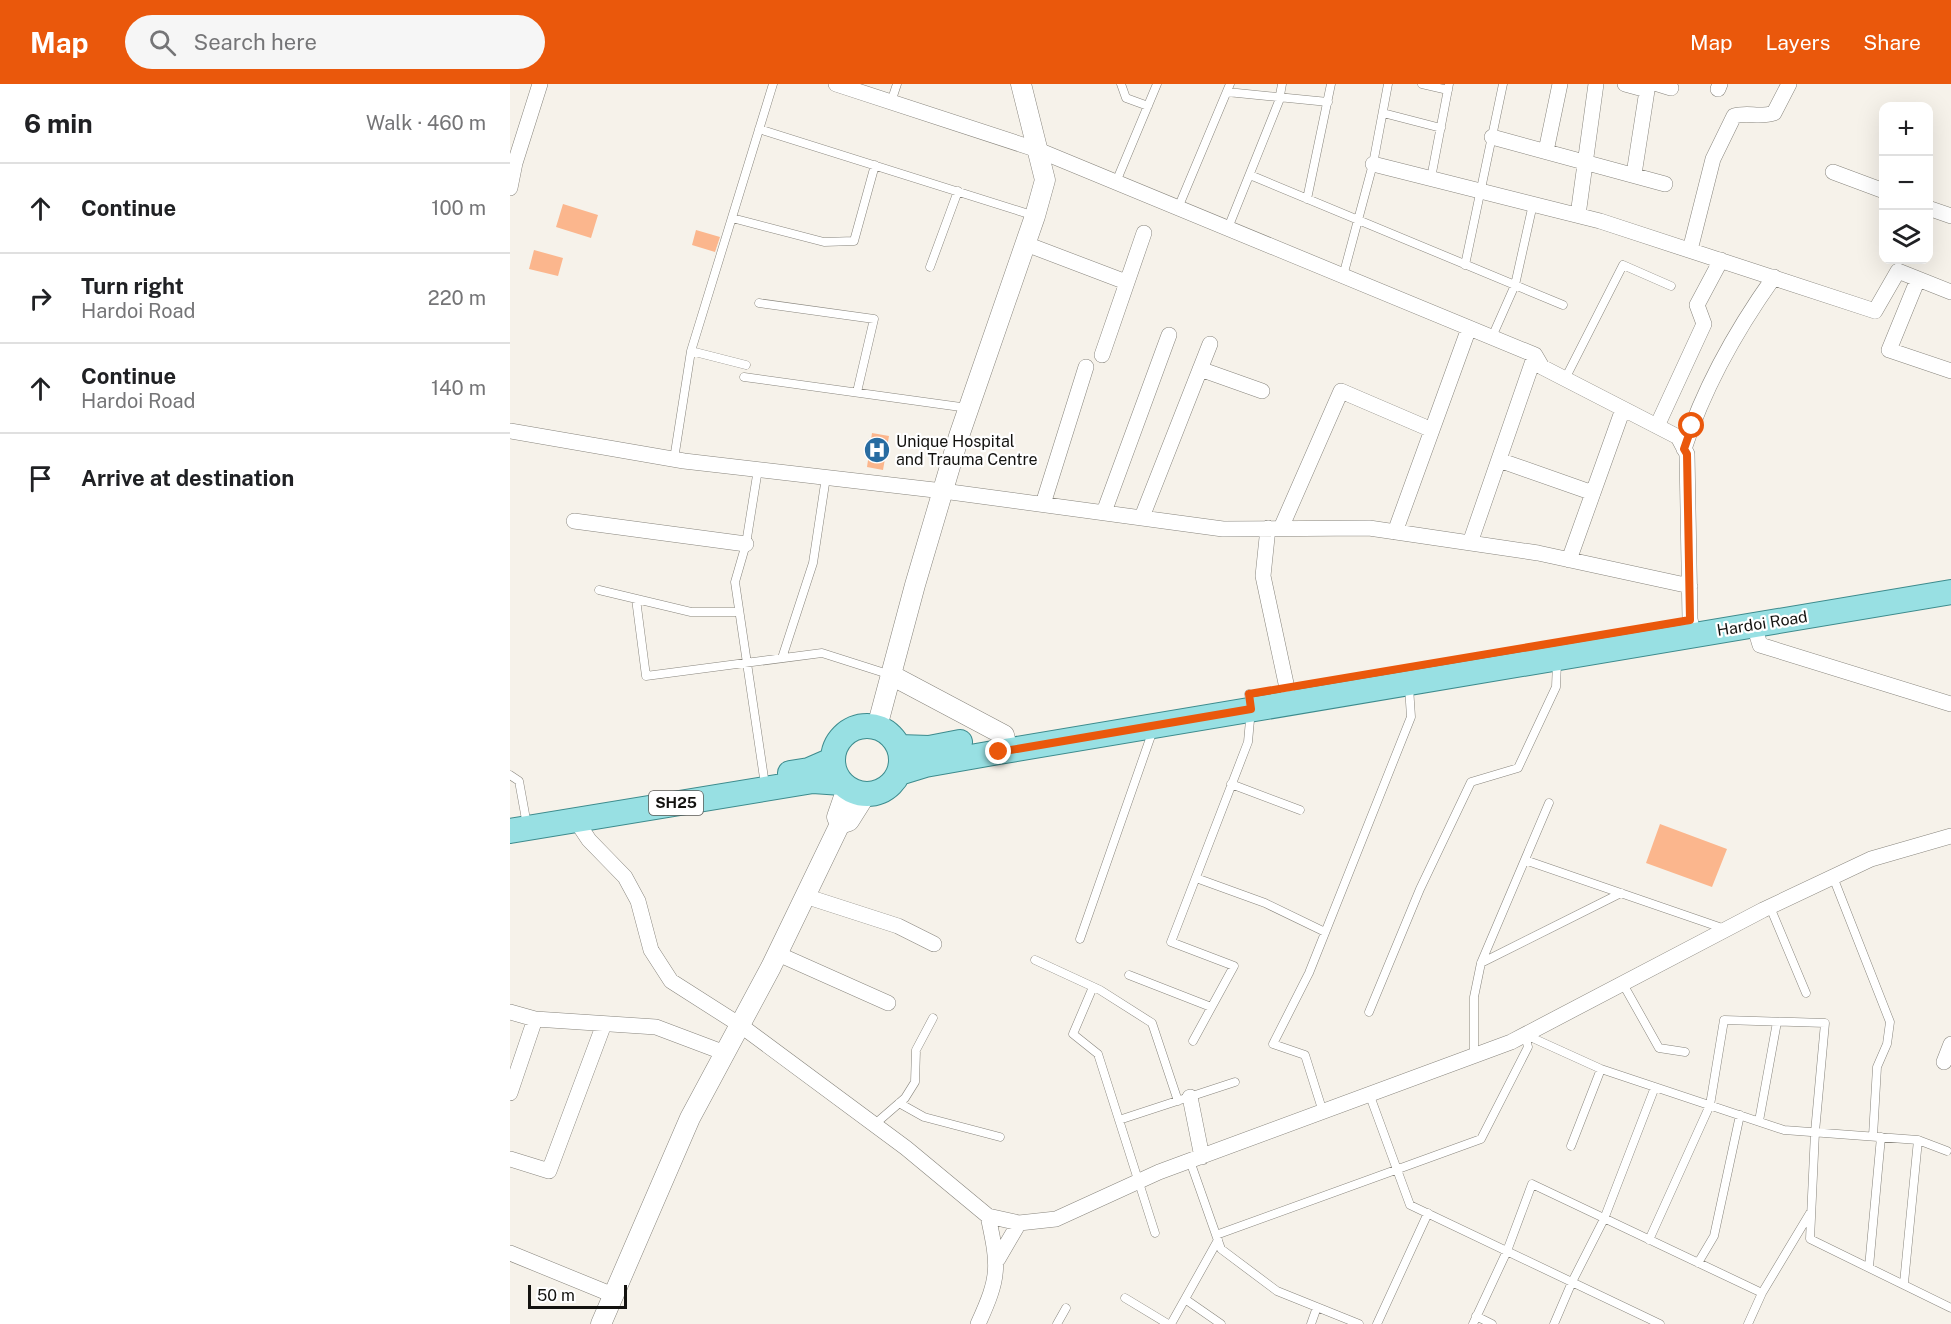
<!DOCTYPE html>
<html lang="en">
<head>
<meta charset="utf-8">
<style>
	:root { --surface:#fff; --page:#f6f6f6; --text:#202124; --muted:#757577; --line:#e0e0e0; --accent:#ea580c }
	body { margin:0; font-family:"Public Sans",sans-serif; background:var(--page); color:var(--text) }
	.controls { position:absolute; right:18px; top:18px; display:grid; overflow:hidden; border-radius:12px; box-shadow:0 6px 24px #0002 }
	.controls button { width:54px; height:54px; display:grid; place-items:center; padding:0; border:0; border-bottom:2px solid var(--line); background:var(--surface); color:var(--text); font:30px sans-serif }
	.scale { position:absolute; left:18px; bottom:15px; width:99px; box-sizing:border-box; padding-left:6px; border:3px solid #13120f; border-top:0; font-size:16px; line-height:21px; white-space:nowrap; color:#13120f; -webkit-text-stroke:4px #fff; paint-order:stroke }
	.stop { position:absolute; width:18px; height:18px; margin:-14px; border:4px solid #ea580c; border-radius:50%; background:#fff }
	.stop.end { background:#ea580c; border-color:#fff; box-shadow:0 2px 6px #0008 }
	.list { margin:0; padding:0; list-style:none }
	h2 { display:flex; justify-content:space-between; align-items:center; height:78px; margin:0; padding:0 24px; font-size:26px }
	h2 small { font-size:20px; font-weight:400; color:var(--muted) }
	.list li { display:grid; grid-template-columns:39px 1fr auto; gap:18px; align-items:center; box-sizing:border-box; height:90px; padding:0 24px; border-top:2px solid var(--line) }
	.list b { display:block; font-size:22px; white-space:nowrap }
	.list p { margin:0; font-size:20px; white-space:nowrap; color:var(--muted) }
	.list em { font-size:20px; font-style:normal; color:var(--muted) }
	.icon { flex:none; width:33px; height:33px; fill:none; stroke:currentColor; stroke-width:2; stroke-linecap:round; stroke-linejoin:round }
	.map { position:relative; flex:none; width:1441px; height:1240px; overflow:hidden }
	header { display:flex; align-items:center; gap:36px; box-sizing:border-box; height:84px; padding:0 30px; background:var(--accent); color:#fff }
	header strong { font-size:28px }
	nav { display:flex; gap:33px; margin-inline-start:auto; font-size:21px }
	.search { width:420px; height:54px; background:var(--page); display:flex; align-items:center; gap:15px; box-sizing:border-box; padding:0 21px; border-radius:33px; color:var(--muted); font-size:22px }
	main { display:flex }
	aside { flex:1; background:var(--surface) }
	.map>svg:first-child { display:block }
	.building { fill:#fbb68d }
	.lines { fill:none; stroke-linecap:round; stroke-linejoin:round }
	.service-casing { stroke:#88857d; stroke-width:9 }
	.minor-casing { stroke:#88857d; stroke-width:16 }
	.tertiary-casing { stroke:#88857d; stroke-width:21 }
	.primary-casing { stroke:#3d8b8d; stroke-width:26 }
	.service { stroke:#fff; stroke-width:8 }
	.minor { stroke:#fff; stroke-width:15 }
	.tertiary { stroke:#fff; stroke-width:20 }
	.primary { stroke:#98e0e3; stroke-width:24 }
	.route { stroke:#ea580c; stroke-width:8 }
	.labels { text-anchor:middle; stroke-width:4.5; stroke-linejoin:round; paint-order:stroke }
	.shield { fill:#fff; stroke:#5a5957; stroke-width:1.5 }
	.shield-label { font-size:15px; font-weight:bold; fill:#13120f }
	.poi-label { font-size:16px; fill:#13120f; stroke:#fff; text-anchor:start }
	.street-label { font-size:16px; fill:#13120f; stroke:#fff }
</style>
</head>
<body>
<header>
<strong>Map</strong>
<div class="search"><svg class="icon" aria-label="search" viewBox="0 0 24 24"><circle cx="10" cy="10" r="6"/><path d="M15 15l6 6"/></svg>Search here</div>
<nav><a>Map</a><a>Layers</a><a>Share</a></nav>
</header>
<main>
<aside>
<h2>6 min<small>Walk · 460 m</small></h2>
<ul class="list">
<li><svg class="icon" aria-label="ahead" viewBox="0 0 24 24"><path d="M12 20V5M6 11l6-6 6 6"/></svg><div><b>Continue</b></div><em>100 m</em></li>
<li><svg class="icon" aria-label="right" viewBox="0 0 24 24"><path d="M7 20v-9h11M14 6l5 5-5 5"/></svg><div><b>Turn right</b><p>Hardoi Road</p></div><em>220 m</em></li>
<li><svg class="icon" aria-label="ahead" viewBox="0 0 24 24"><path d="M12 20V5M6 11l6-6 6 6"/></svg><div><b>Continue</b><p>Hardoi Road</p></div><em>140 m</em></li>
<li><svg class="icon" aria-label="arrive" viewBox="0 0 24 24"><path d="M6 21V4h12l-3 4 3 4H6"/></svg><div><b>Arrive at destination</b></div></li>
</ul>
</aside>
<div class="map">
<svg width="1441" height="1240" viewBox="0 0 1441 1240">
	<rect width="100%" height="100%" fill="#f6f2ea"/>
	<!-- building -->
	<path class="building" d="M 53,120 L 88,131 L 81,154 L 46,143 Z
		M 186,146 L 210,153 L 205,168 L 182,161 Z
		M 24,166 L 53,174 L 48,192 L 19,185 Z
		M 362,349 L 379,352 L 373,386 L 357,383 Z
		M 1150,740 L 1217,765 L 1202,803 L 1136,779 Z"/>
	<g class="lines">
		<!-- service casing -->
		<g class="service-casing">
			<path id="service" d="M 611,0 L 616,14 L 638,22
				M 912,0 L 938,6
				M 717,8 L 818,18
				M 381,18 L 387,0
				M 873,29 L 931,44
				M 249,45 L 525,132
				M 740,91 L 1053,221
				M 921,94 L 939,0
				M 606,98 L 647,0
				M 797,115 L 821,0
				M 668,124 L 720,0
				M 222,134 L 314,158 L 344,157 L 365,81
				M 718,144 L 769,17 L 772,0
				M 955,181 L 993,0
				M 420,183 L 448,107
				M 833,192 L 863,80 L 878,0
				M 249,219 L 364,235 L 347,308
				M 982,253 L 1005,201 L 1023,120
				M 181,267 L 236,281
				M 234,293 L 458,324
				M 1055,295 L 1113,181 L 1161,202
				M 164,375 L 181,267 L 263,0
				M 248,385 L 236,460 L 225,498 L 254,694
				M 89,506 L 181,528 L 229,528
				M 126,515 L 136,592 L 312,569 L 381,591
				M 272,574 L 303,479 L 316,393
				M 0,691 L 9,697 L 17,741
				M 721,700 L 790,726
				M 1015,776 L 1215,845
				M 1323,793 L 1380,938 L 1377,960 L 1367,983 L 1363,1052
				M 686,794 L 755,819 L 815,848
				M 1260,823 L 1296,909
				M 570,855 L 643,646
				M 525,876 L 590,906 L 642,939 L 668,1017
				M 971,879 L 1111,809
				M 619,891 L 701,923
				M 1113,900 L 1149,964 L 1175,968
				M 583,903 L 563,950 L 588,970 L 645,1149
				M 859,928 L 910,805 L 961,698 L 1008,684 L 1046,603 L 1047,578
				M 1016,951 L 1091,985 L 1274,1046 L 1408,1056 L 1437,1067
				M 683,957 L 724,882 L 661,858 L 738,658 L 741,625 L 739,610
				M 964,972 L 964,913 L 971,879 L 1039,719
				M 860,1012 L 900,1121 L 1150,1240
				M 389,1019 L 414,1033 L 490,1053
				M 813,1028 L 795,971 L 763,960 L 799,889 L 901,633 L 899,603
				M 609,1036 L 725,998
				M 1249,1037 L 1267,938
				M 365,1040 L 395,1014 L 405,998 L 406,966 L 423,934
				M 1061,1062 L 1091,985
				M 680,1077 L 711,1165 L 767,1207 L 849,1240
				M 706,1151 L 971,1055 L 1018,963 L 1015,951
				M 1139,1156 L 1200,1021 L 1214,936 L 1315,939 L 1305,1048 L 1300,1155 L 1441,1224
				M 1188,1179 L 1204,1152 L 1230,1031
				M 1359,1183 L 1371,1053
				M 1394,1199 L 1408,1056
				M 615,1214 L 658,1240
				M 675,1215 L 711,1240
				M 966,1232 L 982,1240
				M 547,1240 L 556,1224
				M 661,1240 L 708,1156
				M 801,1240 L 807,1223
				M 867,1240 L 918,1129
				M 963,1240 L 997,1167 L 1022,1100 L 1252,1209
				M 1044,1240 L 1062,1198 L 1094,1135 L 1145,1003
				M 1238,1240 L 1252,1209 L 1300,1129"/>
		</g>
		<!-- minor casing -->
		<g class="minor-casing">
			<path id="minor" d="M 326,0 L 528,66 L 1025,271 L 1032,283 L 1168,353 L 1177,370 L 1180,535 L 1183,551
				M 1115,0 L 1137,6
				M 1148,0 L 1161,4
				M 1208,5 L 1210,0
				M 982,53 L 1155,100
				M 1036,67 L 1050,0
				M 863,80 L 1090,137 L 1365,227 L 1388,187 L 1441,208
				M 1323,88 L 1374,107
				M 1124,90 L 1138,0
				M 0,104 L 5,79 L 30,0
				M 1418,124 L 1441,132
				M 1068,131 L 1086,0
				M 516,160 L 616,198
				M 1180,166 L 1203,75 L 1224,32 C 1238,28 1250,34 1264,29 L 1279,0
				M 1408,195 L 1379,266 L 1441,287
				M 592,271 L 634,149
				M 690,285 L 752,307
				M 1147,342 L 1194,240 L 1187,221 L 1211,176
				M 0,347 L 174,377 L 433,407 L 713,445 L 859,444 L 1028,469 L 1180,502
				M 1174,365 C 1194,303 1227,245 1264,193
				M 989,376 L 1083,409
				M 533,420 L 576,283
				M 594,428 L 659,251
				M 632,433 L 700,260
				M 64,437 L 236,460
				M 758,444 L 753,492 L 777,604
				M 771,444 L 831,307 L 922,346
				M 885,448 L 959,244
				M 960,459 L 1025,271
				M 1059,476 L 1113,325
				M 1244,541 L 1250,561 L 1441,620
				M 65,735 L 79,756 L 115,793 L 128,817 L 141,866 L 161,897 L 230,941 L 396,1064 L 478,1132 L 509,1139 L 546,1135 L 649,1088 L 1001,958 L 1253,826 L 1361,775 L 1441,752
				M 295,812 L 388,842 L 424,860
				M 268,870 L 378,919
				M 0,928 L 25,935 L 146,943 L 215,969
				M 1434,978 L 1441,960
				M 0,1009 L 25,935
				M 680,1013 L 692,1073
				M 0,1075 L 39,1087 L 94,940
				M 0,1169 L 103,1211
				M 488,1175 L 509,1139
				M 468,1240 C 490,1192 489,1183 478,1132"/>
		</g>
		<!-- tertiary casing -->
		<g class="tertiary-casing">
			<path id="tertiary" d="M 381,591 L 494,651 L 498,667
				M 367,643 L 405,501 L 449,352 L 525,132 L 535,96 L 511,0
				M 330,740 L 339,737 L 356,710
				M 91,1240 L 180,1034 L 261,883 L 330,740 L 327,733 L 337,704"/>
		</g>
		<!-- primary casing -->
		<g class="primary-casing">
			<path id="primary" d="M323 676a34 34 0 1 1 68 0a34 34 0 1 1-68 0Z
				M 390,663 L 419,664 L 450,658
				M 280,689 L 299,686 L 322,676
				M 389,689 L 415,681 L 489,668 L 1441,508
				M 0,747 L 303,697 L 332,699"/>
		</g>
		<!-- service -->
		<use href="#service" class="service"/>
		<!-- minor -->
		<use href="#minor" class="minor"/>
		<!-- tertiary -->
		<use href="#tertiary" class="tertiary"/>
		<!-- primary -->
		<use href="#primary" class="primary"/>
	</g>
	<g class="lines">
		<!-- route -->
		<path class="route" d="M 489,668 L 741,625 L 739,610 L 1180,536 L 1177,370 L 1174,365 L 1182,342"/>
	</g>
	<!-- icons -->
	<defs>
		<g id="hospital-disc" transform="scale(1.35)"><circle r="9.5" fill="#286ca1" stroke="#fff"/><path d="M-5-5h3v3.5h4V-5h3V5h-3V1.5h-4V5h-3Z" fill="#fff"/></g>
	</defs>
	<g fill-rule="evenodd">
		<use href="#hospital-disc" x="367" y="366"/>
	</g>
	<g class="labels">
		<!-- shield labels -->
		<rect class="shield" x="139" y="707" width="54" height="24" rx="4.5"/>
		<g class="shield-label">
			<text x="166" y="724">SH25</text>
		</g>
		<!-- poi labels -->
		<g class="poi-label">
			<text x="386" y="363">Unique Hospital<tspan x="386" dy="18">and Trauma Centre</tspan></text>
		</g>
		<!-- street labels -->
		<g class="street-label">
			<text transform="translate(1252 539) rotate(-9)" y="6">Hardoi Road</text>
		</g>
	</g>
</svg>
<div class="controls">
<button>+</button>
<button>−</button>
<button><svg class="icon" aria-label="layers" viewBox="0 0 24 24"><path d="M12 4l9 5-9 5-9-5zM3 14l9 5 9-5"/></svg></button>
</div>
<div class="scale">50 m</div>
<div class="stop" style="left:1182px;top:342px"></div>
<div class="stop end" style="left:489px;top:668px"></div>
</div>
</main>
</body>
</html>
